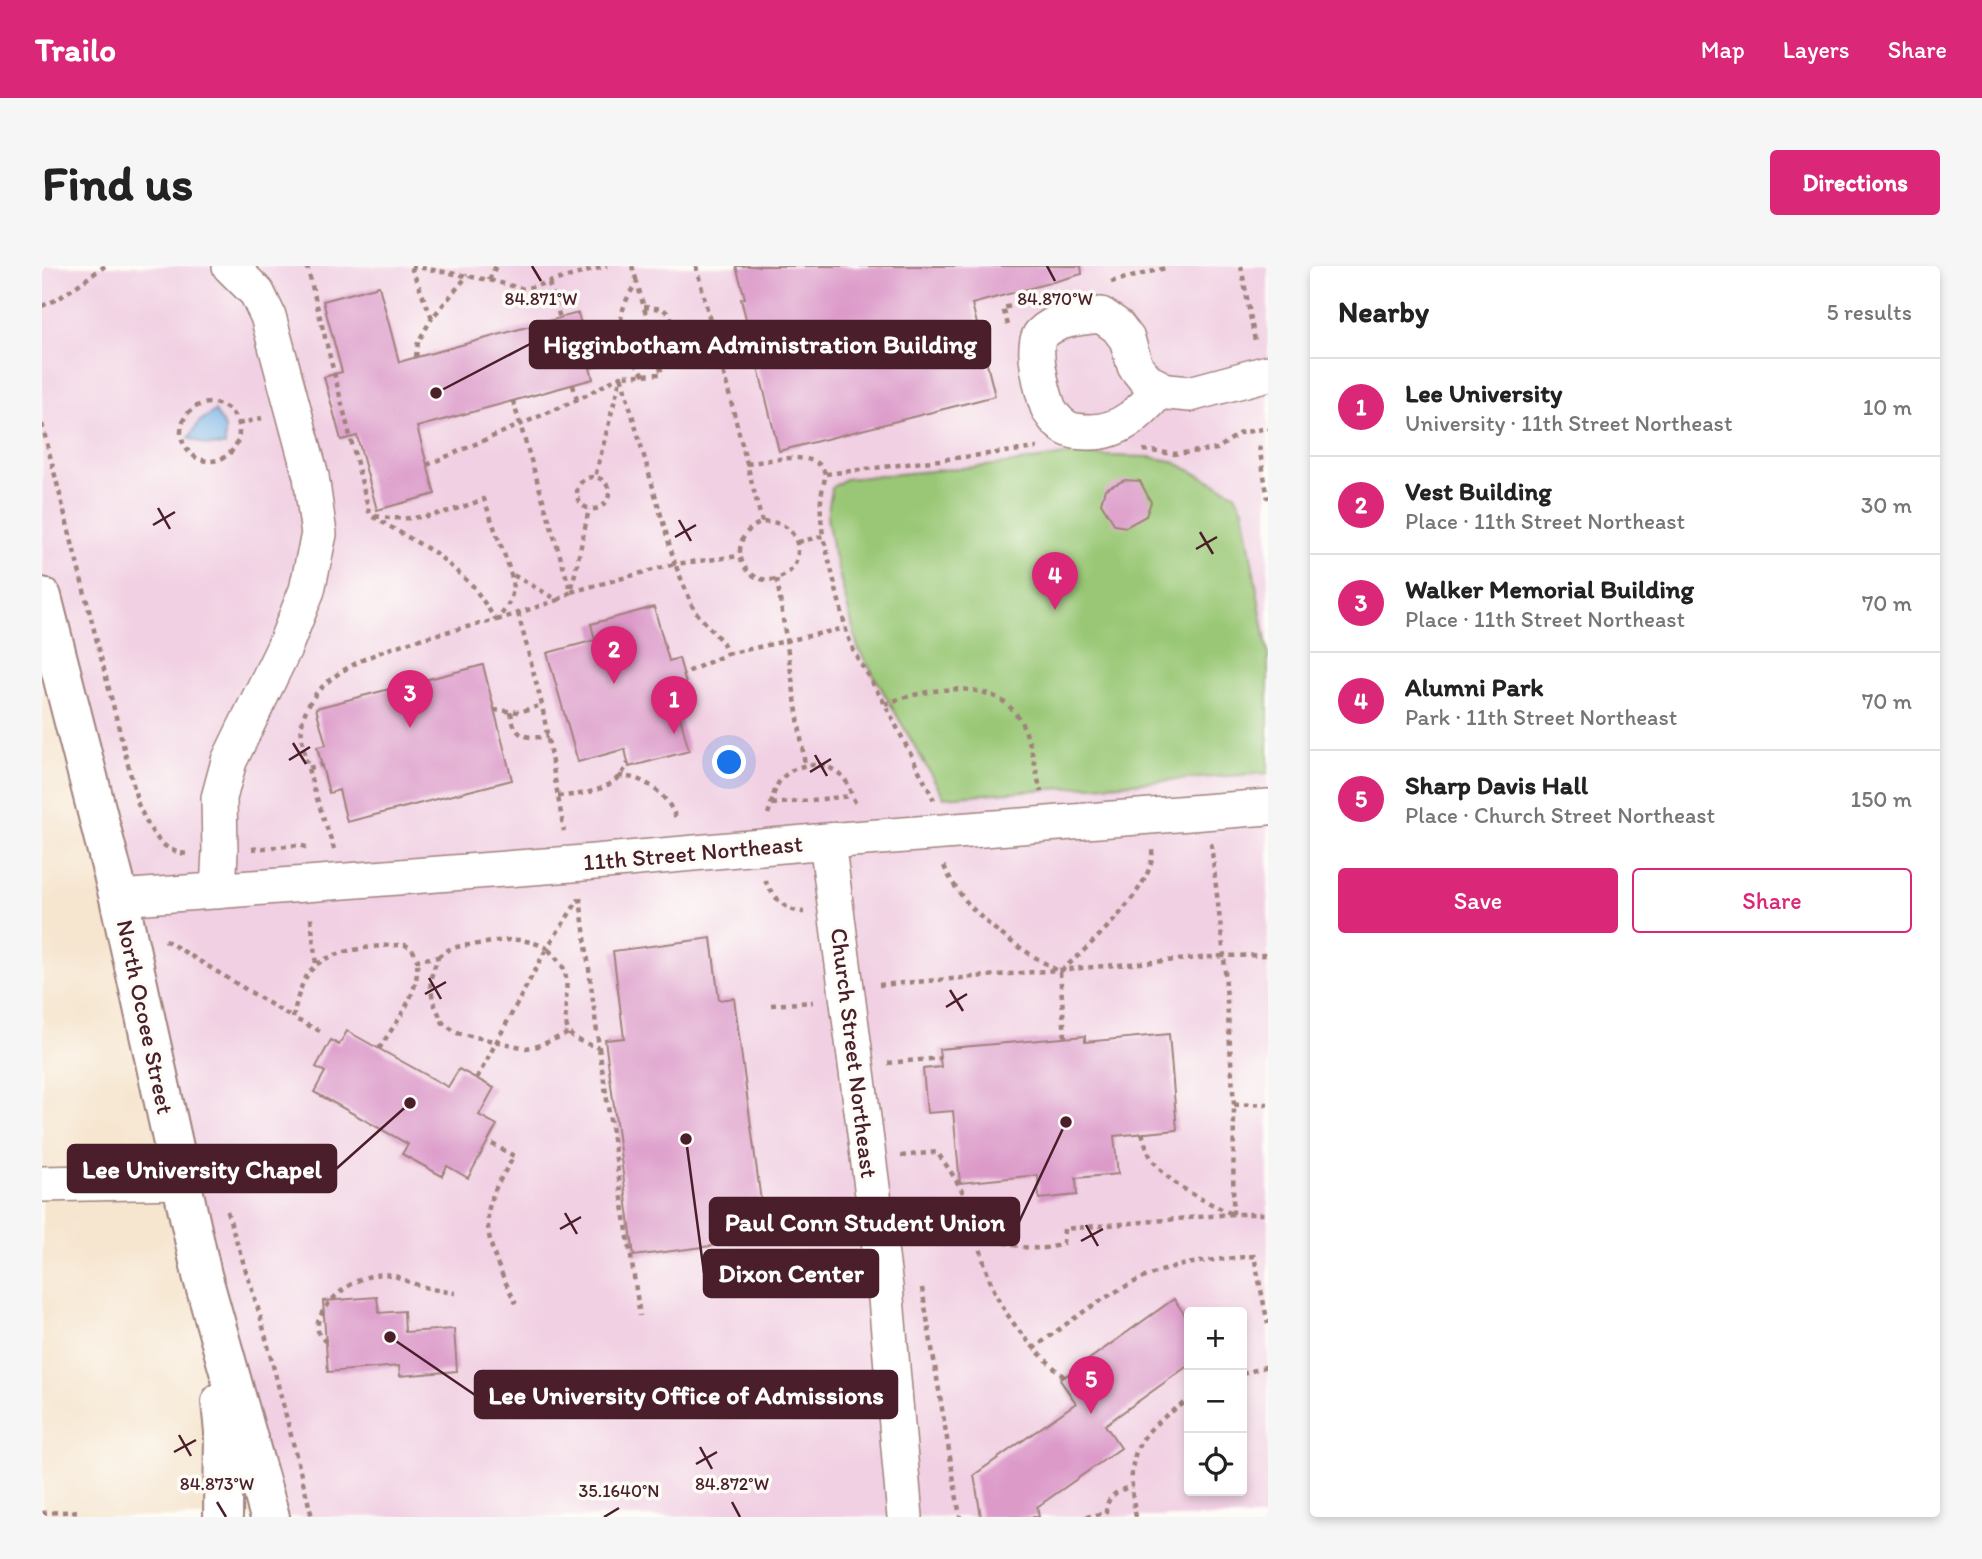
<!DOCTYPE html>
<html lang="en">
<head>
<meta charset="utf-8">
<style>
	:root { --surface:#fff; --page:#f6f6f6; --text:#222; --muted:#767676; --line:#e0e0e0; --accent:#db2777 }
	body { margin:0; font-family:Itim,sans-serif; background:var(--page); color:var(--text) }
	.controls { position:absolute; right:21px; bottom:21px; display:grid; overflow:hidden; border-radius:7px; box-shadow:0 4px 10px #0003 }
	.controls button { width:63px; height:63px; display:grid; place-items:center; padding:0; border:0; border-bottom:2px solid var(--line); background:var(--surface); color:var(--text); font:35px sans-serif }
	.you { position:absolute; left:688px; top:497px; width:24px; height:24px; margin:-18px; border:5px solid #fff; border-radius:50%; background:#1a73e8; box-shadow:0 0 0 10px #1a73e833 }
	.badge { display:grid; place-items:center; width:46px; height:46px; border-radius:50%; background:var(--accent); color:#fff; font-size:23px; font-weight:700 }
	.pin { position:absolute; translate:-50% -58px; filter:drop-shadow(0 2px 4px #0008) }
	.pin::after { content:''; position:absolute; top:37px; width:24px; height:21px; background:inherit; clip-path:polygon(0 0,100% 0,50% 100%) }
	.list { margin:0; padding:0; list-style:none }
	h2 { display:flex; justify-content:space-between; align-items:center; height:91px; margin:0; padding:0 28px; font-size:30px }
	h2 small { font-size:23px; font-weight:400; color:var(--muted) }
	.list li { display:grid; grid-template-columns:46px 1fr auto; gap:21px; align-items:center; box-sizing:border-box; height:98px; padding:0 28px; border-top:2px solid var(--line) }
	.list b { display:block; font-size:26px; white-space:nowrap }
	.list p { margin:0; font-size:23px; white-space:nowrap; color:var(--muted) }
	.list em { font-size:23px; font-style:normal; color:var(--muted) }
	.actions { display:flex; gap:14px; padding:21px 28px }
	.actions a { flex:1; padding:16px 0; border:2px solid var(--accent); border-radius:7px; text-align:center; font-size:24px; color:var(--accent) }
	.actions .main { background:var(--accent); color:#fff }
	.icon { flex:none; width:38px; height:38px; fill:none; stroke:currentColor; stroke-width:2; stroke-linecap:round; stroke-linejoin:round }
	.map { position:relative; flex:none; width:1226px; height:1251px; overflow:hidden; border-radius:7px }
	header { display:flex; align-items:center; gap:42px; box-sizing:border-box; height:98px; padding:0 35px; background:var(--accent); color:#fff }
	header strong { font-size:33px }
	nav { display:flex; gap:38px; margin-inline-start:auto; font-size:24px }
	.intro { display:flex; align-items:center; justify-content:space-between; box-sizing:border-box; height:168px; padding:0 42px }
	h1 { margin:0; font-size:49px }
	.button { padding:18px 32px; border-radius:7px; background:var(--accent); color:#fff; font-size:24px; font-weight:700 }
	main { display:flex; gap:42px; padding:0 42px }
	aside { flex:1; background:var(--surface); border-radius:7px; box-shadow:0 4px 10px #0003 }
	.map>svg:first-child { display:block }
	.built { fill:#f1d0e3; fill-rule:evenodd }
	.green { fill:#99c775; stroke:#727350; stroke-width:2 }
	.water { fill:#73b0e5; stroke:#5e6888; stroke-width:2 }
	.building { fill:#dc9ac9 }
	.lines { fill:none; stroke-linecap:round; stroke-linejoin:round }
	.minor-casing { stroke:#a0827d; stroke-width:38 }
	.major-casing { stroke:#a0827d; stroke-width:42 }
	.path { stroke:#a0827d; stroke-width:4.5; stroke-dasharray:5 5; stroke-linecap:butt }
	.minor { stroke:#fff; stroke-width:35 }
	.major { stroke:#fff; stroke-width:38 }
	.ticks { fill:none; stroke:#4a1f2b; stroke-width:2.5 }
	.labels { text-anchor:middle; stroke-width:7; stroke-linejoin:round; paint-order:stroke }
	.street-label { font-size:24px; fill:#4a1f2b; stroke:#fdfcf7 }
	.ticks-label { font-size:18px; text-anchor:middle; fill:#4a1f2b; stroke:#fdfcf7; stroke-width:7; stroke-linejoin:round; paint-order:stroke }
	.leader { fill:none; stroke:#4a1f2b; stroke-width:2.5 }
	.callout-dot { fill:#4a1f2b; stroke:#fdfcf7; stroke-width:2.5 }
	.callout { fill:#4a1f2b; stroke:#4a1f2b; stroke-width:2.5 }
	.callout-label { font-size:26px; text-anchor:middle; font-weight:bold; fill:#fff }
</style>
</head>
<body>
<header>
<strong>Trailo</strong>
<nav><a>Map</a><a>Layers</a><a>Share</a></nav>
</header>
<div class="intro"><h1>Find us</h1><a class="button">Directions</a></div>
<main>
<div class="map">
<svg width="1226" height="1251" viewBox="0 0 1226 1251">
	<rect width="100%" height="100%" fill="#fdfcf7"/>
	<filter id="ink" filterUnits="userSpaceOnUse"><feTurbulence type="fractalNoise" baseFrequency=".0143" numOctaves="2"/><feDisplacementMap in="SourceGraphic" scale="14" xChannelSelector="R" yChannelSelector="G"/><feConvolveMatrix kernelMatrix="1 2 1 2 8 2 1 2 1" color-interpolation-filters="sRGB"/></filter>
	<filter id="wash" filterUnits="userSpaceOnUse"><feTurbulence type="fractalNoise" baseFrequency=".00686" numOctaves="4" result="noise"/><feDisplacementMap in="SourceGraphic" scale="28" xChannelSelector="R" yChannelSelector="G"/><feGaussianBlur stdDeviation="1.57" result="paint"/><feColorMatrix in="noise" values="0 0 0 0 0 0 0 0 0 0 0 0 0 0 0 0 0 1.4 0 .05"/><feComposite in="paint" operator="in"/></filter>
	<g filter="url(#wash)">
		<rect width="100%" height="100%" fill="#f6e5cf"/>
		<!-- built -->
		<path class="built" d="M 0,0 L 1226,0 L 1226,1251 L 233,1251 L 77,632 L 0,304 ZM 1147,1046 L 1200,1046 L 1200,1225 L 1147,1225 Z"/>
		<!-- green -->
		<path class="green" d="M 1023,189 L 1108,191 L 1130,195 L 1192,227 L 1201,243 L 1226,388 L 1226,507 L 902,531 L 816,382 L 790,280 L 785,251 L 790,222 L 803,213 L 964,198 Z"/>
		<!-- water -->
		<path class="water" d="M 173,145 L 183,162 L 183,180 L 164,179 L 147,172 L 157,156 Z"/>
		<g id="blocks">
			<!-- building -->
			<path class="building" d="M 694,0 L 1039,0 L 1040,8 L 930,38 L 953,130 L 737,185 L 699,33 L 703,32 Z
				M 337,20 L 357,96 L 536,47 L 540,62 L 554,59 L 565,97 L 548,102 L 551,113 L 375,161 L 393,228 L 335,244 L 315,170 L 299,174 L 282,111 L 300,106 L 281,35 Z
				M 1083,214 L 1098,215 L 1109,236 L 1104,250 L 1084,261 L 1073,259 L 1059,237 L 1063,223 Z
				M 612,341 L 627,395 L 637,392 L 650,440 L 636,443 L 647,485 L 587,501 L 583,483 L 536,496 L 505,387 L 553,374 L 549,358 Z
				M 441,399 L 470,514 L 305,556 L 297,524 L 287,527 L 275,481 L 284,479 L 274,442 Z
				M 669,672 L 677,734 L 692,732 L 724,973 L 592,990 L 563,774 L 582,772 L 571,685 Z
				M 305,765 L 406,821 L 417,803 L 452,822 L 437,849 L 455,859 L 426,912 L 405,900 L 400,910 L 360,888 L 366,878 L 272,826 L 283,806 L 274,801 L 289,774 L 297,779 Z
				M 1127,768 L 1135,864 L 1072,870 L 1076,908 L 1034,912 L 1035,929 L 997,933 L 996,909 L 918,917 L 911,845 L 885,847 L 881,803 L 899,801 L 897,783 L 1043,770 L 1043,776 Z
				M 335,1031 L 337,1047 L 362,1045 L 363,1066 L 412,1063 L 415,1105 L 358,1110 L 357,1100 L 286,1106 L 281,1035 Z
				M 1132,1033 L 1147,1055 L 1147,1099 L 1063,1159 L 1079,1182 L 995,1241 L 997,1251 L 939,1251 L 932,1209 L 1034,1137 L 1018,1114 Z"/>
		</g>
	</g>
	<g filter="url(#ink)">
		<use href="#blocks" fill-opacity="0" stroke="#a0827d" stroke-width="2"/>
		<g class="lines">
			<!-- minor casing -->
			<g class="minor-casing">
				<path id="minor" d="M 1119,123 C 1099,145 1080,166 1049,166 C 1040,166 1030,166 1023,161 C 1016,157 1009,148 1006,141 C 1001,127 988,79 999,68 C 1013,53 1040,51 1059,49 L 1075,60 L 1085,73 L 1093,100 L 1106,116 L 1126,126 L 1148,128 L 1226,107
					M 785,575 L 843,1021 L 863,1251
					M 176,625 L 178,585 L 177,532 L 187,495 L 242,382 L 265,324 L 277,268 L 269,210 L 226,50 L 215,27 L 188,0
					M 77,632 L 530,598 L 785,575 L 1226,541
					M 0,918 L 139,915"/>
			</g>
			<!-- major casing -->
			<g class="major-casing">
				<path id="major" d="M 0,331 L 77,632 L 160,1009 L 228,1251
					M 179,1136 L 182,1166 L 181,1251"/>
			</g>
			<!-- path -->
			<path class="path" d="M 265,0 L 328,249 L 395,288 L 431,320 L 454,354 C 399,368 271,389 260,458 C 256,486 283,554 292,583
				M 369,0 L 447,14 L 482,23 L 565,0
				M 590,0 L 595,16
				M 654,0 L 720,256
				M 1199,0 L 1213,75
				M 369,1 L 390,52 L 426,9
				M 447,14 L 454,0
				M 1069,16 L 1124,2 L 1123,0
				M 507,17 L 518,52
				M 0,40 L 16,33 L 63,0
				M 602,41 L 621,43 C 641,59 632,76 615,88
				M 966,59 L 961,42 L 979,38
				M 558,75 L 581,70
				M 374,91 L 376,76 L 390,52
				M 602,109 C 577,74 569,54 595,16 L 620,108 L 579,110 L 633,298 L 698,290
				M 531,119 L 535,134
				M 471,135 L 529,326 L 633,298 L 652,344 L 681,377 L 685,388 L 641,408
				M139 166a29 29 0 1 1 58 0a29 29 0 1 1-58 0Z
				M 0,158 L 96,538 C 107,562 117,586 146,588
				M 196,158 L 220,152
				M 1217,180 L 1226,233
				M 1101,184 L 1132,188 L 1175,183 L 1198,167 L 1226,162
				M 705,198 C 723,195 774,183 782,205 C 784,210 782,216 781,221 C 777,238 779,253 781,270
				M 385,199 L 535,134 L 579,110 L 553,211
				M 784,208 L 995,182
				M535 227a16 16 0 1 1 32 0a16 16 0 1 1-32 0Z
				M 333,250 C 371,257 407,247 442,233 C 448,250 454,267 461,285 C 471,313 479,329 454,354
				M698 285a29 29 0 1 1 58 0a29 29 0 1 1-58 0Z
				M 756,276 L 781,270 L 805,368 L 813,388 L 843,438 L 892,534
				M 735,313 L 763,499
				M 516,334 L 529,326 L 547,243
				M 476,347 L 500,439 L 522,565
				M 455,354 L 516,334 L 471,309
				M 685,388 L 803,362
				M 843,438 C 886,422 956,408 980,458 C 991,480 993,504 999,526
				M 452,444 L 477,446 L 500,439
				M 469,446 C 472,472 483,472 506,471
				M 267,502 L 279,499
				M 576,510 C 604,510 627,530 635,555
				M 516,530 C 541,529 575,524 586,497
				M 730,538 L 809,530
				M 726,548 C 730,538 731,525 737,516 C 751,496 782,493 800,510 C 808,518 808,530 815,539
				M 1169,577 L 1182,690 L 1226,689
				M 210,583 L 257,579 L 267,582
				M 902,600 C 924,650 973,680 1018,706
				M 723,614 C 730,630 744,646 762,646
				M 269,652 L 274,699
				M 123,674 L 251,752
				M 396,691 C 410,678 425,680 444,677 C 468,673 481,671 505,682 L 537,633
				M 1019,705 C 1044,683 1115,620 1110,584
				M 1018,706 L 1023,771
				M 837,719 L 1182,690 L 1192,839 L 1191,948 L 1226,948
				M 729,739 L 771,736
				M 278,765 L 251,752 C 255,734 258,715 272,701 C 290,683 339,679 363,679 L 370,682 L 375,694 L 396,691 L 388,714 L 391,735 L 401,757 L 415,767 L 484,782 L 496,780 L 527,767
				M 557,782 L 598,1050
				M 337,783 C 355,754 378,729 375,694
				M 846,797 L 898,792
				M 435,812 L 505,682 C 511,689 518,695 522,703 C 529,721 518,755 528,768 C 535,776 548,778 557,782 L 538,632
				M 1192,839 L 1226,838
				M 1100,867 C 1103,875 1105,886 1110,893 C 1128,920 1161,934 1190,948
				M 450,878 L 472,890 C 462,908 447,928 446,950 C 444,979 461,1012 474,1037
				M 859,890 L 895,886 C 916,916 926,930 935,966
				M 185,945 L 218,1049 L 270,1251
				M 880,1022 L 918,1251
				M 284,1076 C 274,1067 273,1059 280,1047 C 292,1026 323,1004 349,1009 C 356,1010 363,1015 370,1017 C 384,1022 398,1025 413,1027
				M 991,1083 C 1034,1050 1083,1013 1136,1000 C 1161,994 1187,993 1212,990 L 1226,1058
				M 1200,1108 L 1226,1100
				M 1022,1111 C 972,1065 948,1035 935,967 C 961,976 994,990 1021,977 L 1022,963 L 1191,948
				M 0,1247 L 38,1245
				M 1044,1251 L 1064,1247 C 1064,1230 1075,1225 1090,1220
				M 1094,1251 C 1082,1188 1094,1167 1147,1134"/>
			<!-- minor -->
			<use href="#minor" class="minor"/>
			<!-- major -->
			<use href="#major" class="major"/>
		</g>
	</g>
	<!-- ticks -->
	<path class="ticks" d="M 490,0 L 499,15M 1005,0 L 1013,15M 116,242 L 128,263M 637,254 L 649,275M 111,259 L 133,246M 1158,266 L 1171,288M 633,271 L 654,259M 1154,283 L 1175,271M 251,477 L 264,498M 773,489 L 785,510M 247,494 L 268,481M 768,506 L 789,493M 387,712 L 399,733M 908,724 L 921,745M 383,728 L 404,716M 904,741 L 925,728M 523,947 L 535,968M 1044,959 L 1056,980M 518,963 L 539,951M 1039,975 L 1061,963M 137,1169 L 149,1190M 658,1181 L 670,1203M 132,1186 L 154,1174M 654,1198 L 675,1186M 175,1236 L 184,1251M 690,1236 L 698,1251M 562,1251 L 577,1242"/>
	<g class="labels">
		<!-- street labels -->
		<g class="street-label">
			<text transform="translate(651 587) rotate(-5)" y="8">11th Street Northeast</text>
			<text transform="translate(103 751) rotate(78)" y="8">North Ocoee Street</text>
			<text transform="translate(812 787) rotate(83)" y="8">Church Street Northeast</text>
		</g>
	</g>
	<g class="ticks-label">
		<text x="499" y="39">84.871°W</text>
		<text x="1013" y="39">84.870°W</text>
		<text x="175" y="1224">84.873°W</text>
		<text x="690" y="1224">84.872°W</text>
		<text x="577" y="1231">35.1640°N</text>
	</g>
	<!-- callouts -->
	<path class="leader" d="M394 127L488 78M368 837L294 903M1024 856L977 956M644 873L662 1007M348 1071L433 1129"/>
	<g class="callout-dot">
		<circle cx="394" cy="127" r="7"/>
		<circle cx="368" cy="837" r="7"/>
		<circle cx="1024" cy="856" r="7"/>
		<circle cx="644" cy="873" r="7"/>
		<circle cx="348" cy="1071" r="7"/>
	</g>
	<g class="callout">
		<rect x="488" y="55" width="460" height="47" rx="7"/>
		<rect x="26" y="879" width="268" height="47" rx="7"/>
		<rect x="668" y="932" width="309" height="47" rx="7"/>
		<rect x="662" y="984" width="174" height="47" rx="7"/>
		<rect x="433" y="1105" width="422" height="47" rx="7"/>
	</g>
	<g class="callout-label">
		<text x="718" y="87">Higginbotham Administration Building</text>
		<text x="160" y="912">Lee University Chapel</text>
		<text x="823" y="965">Paul Conn Student Union</text>
		<text x="749" y="1016">Dixon Center</text>
		<text x="644" y="1138">Lee University Office of Admissions</text>
	</g>
</svg>
<div class="controls">
<button>+</button>
<button>−</button>
<button><svg class="icon" aria-label="locate" viewBox="0 0 24 24"><circle cx="12" cy="12" r="6"/><path d="M12 2v4M12 18v4M2 12h4M18 12h4"/></svg></button>
</div>
<div class="you"></div>
<div class="pin badge" style="left:632px;top:468px">1</div>
<div class="pin badge" style="left:572px;top:418px">2</div>
<div class="pin badge" style="left:368px;top:462px">3</div>
<div class="pin badge" style="left:1013px;top:344px">4</div>
<div class="pin badge" style="left:1049px;top:1148px">5</div>
</div>
<aside>
<h2>Nearby<small>5 results</small></h2>
<ul class="list">
<li><span class="badge">1</span><div><b>Lee University</b><p>University · 11th Street Northeast</p></div><em>10 m</em></li>
<li><span class="badge">2</span><div><b>Vest Building</b><p>Place · 11th Street Northeast</p></div><em>30 m</em></li>
<li><span class="badge">3</span><div><b>Walker Memorial Building</b><p>Place · 11th Street Northeast</p></div><em>70 m</em></li>
<li><span class="badge">4</span><div><b>Alumni Park</b><p>Park · 11th Street Northeast</p></div><em>70 m</em></li>
<li><span class="badge">5</span><div><b>Sharp Davis Hall</b><p>Place · Church Street Northeast</p></div><em>150 m</em></li>
</ul>
<div class="actions"><a class="main">Save</a><a>Share</a></div>
</aside>
</main>
</body>
</html>
